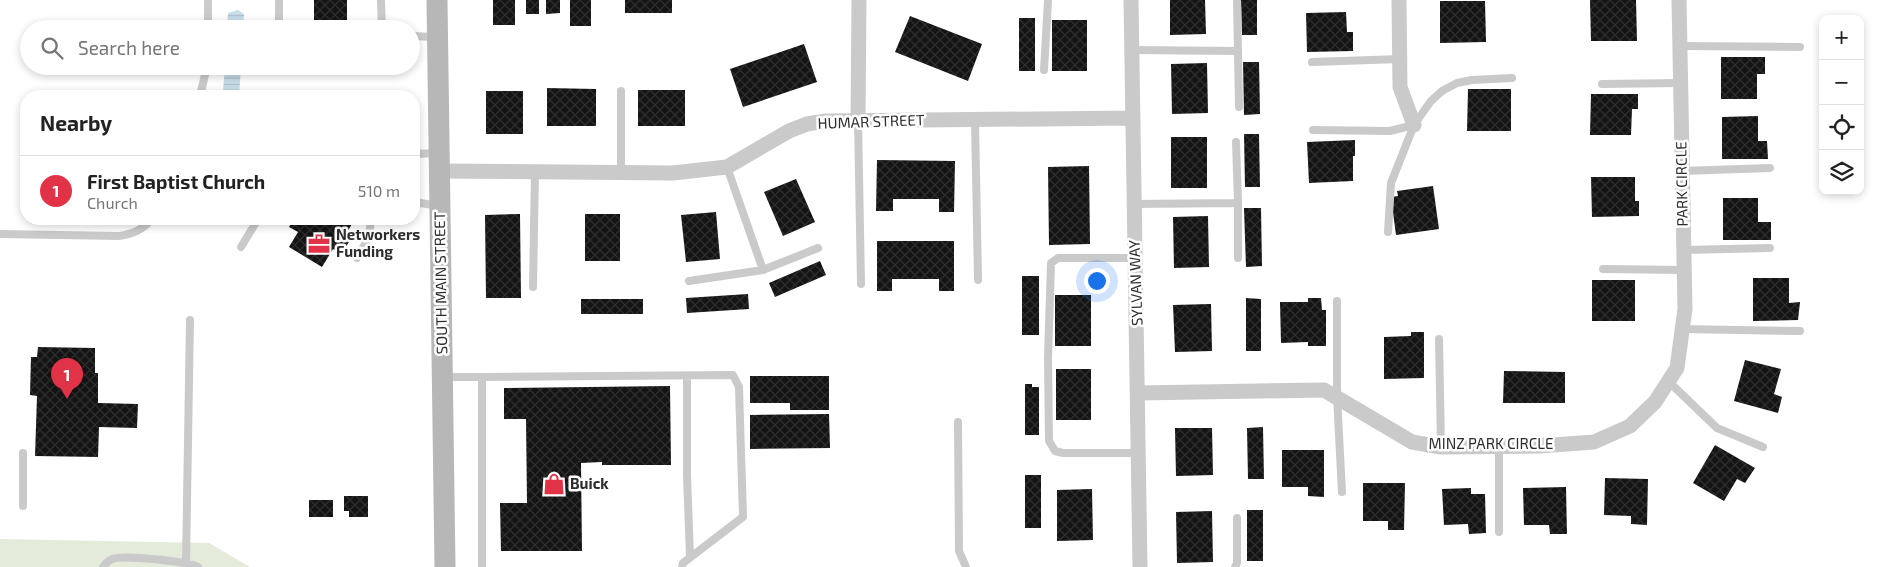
<!DOCTYPE html>
<html lang="en">
<head>
<meta charset="utf-8">
<style>
	:root { --surface:#fff; --page:#f6f6f6; --text:#222; --muted:#767676; --line:#e0e0e0; --accent:#e13348 }
	body { margin:0; font-family:"Exo 2",sans-serif; background:var(--page); color:var(--text) }
	.controls { position:absolute; right:15px; top:15px; display:grid; overflow:hidden; border-radius:10px; box-shadow:0 2px 8px #0003 }
	.controls button { width:45px; height:45px; display:grid; place-items:center; padding:0; border:0; border-bottom:1px solid var(--line); background:var(--surface); color:var(--text); font:25px sans-serif }
	.you { position:absolute; left:1096px; top:280px; width:18px; height:18px; margin:-12px; border:4px solid #fff; border-radius:50%; background:#1a73e8; box-shadow:0 0 0 8px #1a73e833 }
	.badge { display:grid; place-items:center; width:32px; height:32px; border-radius:50%; background:var(--accent); color:#fff; font-size:16px; font-weight:700 }
	.pin { position:absolute; translate:-50% -41px; filter:drop-shadow(0 1px 2px #0008) }
	.pin::after { content:''; position:absolute; top:26px; width:18px; height:15px; background:inherit; clip-path:polygon(0 0,100% 0,50% 100%) }
	.list { margin:0; padding:0; list-style:none }
	h2 { display:flex; justify-content:space-between; align-items:center; height:65px; margin:0; padding:0 20px; font-size:21px }
	h2 small { font-size:16px; font-weight:400; color:var(--muted) }
	.list li { display:grid; grid-template-columns:32px 1fr auto; gap:15px; align-items:center; box-sizing:border-box; height:70px; padding:0 20px; border-top:1px solid var(--line) }
	.list b { display:block; font-size:19px; white-space:nowrap }
	.list p { margin:0; font-size:16px; white-space:nowrap; color:var(--muted) }
	.list em { font-size:16px; font-style:normal; color:var(--muted) }
	.icon { flex:none; width:28px; height:28px; fill:none; stroke:currentColor; stroke-width:2; stroke-linecap:round; stroke-linejoin:round }
	.map { position:relative; flex:none; width:1879px; height:567px; overflow:hidden }
	.search { position:absolute; background:var(--surface); box-shadow:0 2px 8px #0003; left:20px; top:20px; width:400px; height:55px; display:flex; align-items:center; gap:12px; box-sizing:border-box; padding:0 18px; border-radius:28px; color:var(--muted); font-size:19px }
	.panel { position:absolute; background:var(--surface); box-shadow:0 2px 8px #0003; left:20px; top:90px; width:400px; height:135px; border-radius:20px }
	.map>svg:first-child { display:block }
	.park { fill:#e4ebdb }
	.water { fill:url(#water-rules) }
	.building { fill:url(#building-cross-hatch) }
	.lines { fill:none; stroke-linecap:round; stroke-linejoin:round }
	.lane { stroke:#cacaca; stroke-width:8 }
	.street { stroke:#cacaca; stroke-width:15 }
	.secondary { stroke:#b7b7b7; stroke-width:21 }
	.labels { text-anchor:middle; stroke-width:5; stroke-linejoin:round; paint-order:stroke }
	.street-label { font-size:15px; fill:#2d2d2d; stroke:#fff }
	.poi-label { font-size:15px; font-weight:bold; fill:#2d2d2d; stroke:#fff; text-anchor:start }
</style>
</head>
<body>
<div class="map">
<svg width="1879" height="567" viewBox="0 0 1879 567">
	<defs>
		<pattern id="water-rules" width="6" height="5" patternUnits="userSpaceOnUse" patternTransform="scale(1.25)"><rect width="6" height="5" fill="#c8deea"/><path d="M0 2.5h6" fill="none" stroke="#acbfc9"/></pattern>
		<pattern id="building-cross-hatch" width="8" height="8" patternUnits="userSpaceOnUse" patternTransform="scale(1.25)"><rect width="8" height="8" fill="#141414"/><path d="M0 0l8 8M0 8l8-8" fill="none" stroke="#2e2e2e"/></pattern>
	</defs>
	<rect width="100%" height="100%" fill="#fff"/>
	<!-- park -->
	<path class="park" d="M 0,539 L 209,543 L 250,567 L 0,567 Z"/>
	<!-- water -->
	<path class="water" d="M 238,10 L 244,14 L 243,29 L 227,29 L 228,13 Z
		M 225,66 L 241,66 L 239,96 L 228,96 L 223,91 Z"/>
	<!-- building -->
	<path class="building" d="M 314,0 L 347,0 L 347,29 L 314,29 Z
		M 493,0 L 515,0 L 515,25 L 493,25 Z
		M 526,0 L 539,0 L 539,14 L 526,14 Z
		M 546,0 L 560,0 L 560,13 L 546,14 Z
		M 570,0 L 591,0 L 591,26 L 570,26 Z
		M 625,0 L 672,0 L 672,13 L 625,13 Z
		M 1170,0 L 1205,0 L 1206,34 L 1170,35 Z
		M 1241,0 L 1257,0 L 1257,35 L 1242,35 Z
		M 1590,0 L 1636,0 L 1637,41 L 1591,41 Z
		M 1440,1 L 1485,1 L 1486,42 L 1440,43 Z
		M 1346,12 L 1347,32 L 1353,32 L 1353,51 L 1307,52 L 1306,13 Z
		M 910,16 L 982,44 L 968,81 L 895,52 Z
		M 1019,18 L 1035,18 L 1035,71 L 1019,71 Z
		M 1052,20 L 1087,20 L 1087,71 L 1052,71 Z
		M 804,44 L 817,82 L 743,107 L 730,69 Z
		M 1721,57 L 1765,57 L 1765,74 L 1757,74 L 1757,99 L 1721,99 Z
		M 1243,62 L 1259,62 L 1260,114 L 1244,115 Z
		M 1207,63 L 1208,113 L 1172,114 L 1171,64 Z
		M 547,88 L 596,89 L 596,126 L 547,126 Z
		M 1468,89 L 1511,89 L 1511,131 L 1467,131 Z
		M 638,90 L 685,90 L 685,126 L 638,126 Z
		M 486,91 L 523,91 L 523,134 L 486,134 Z
		M 1591,94 L 1638,94 L 1638,109 L 1632,109 L 1631,135 L 1590,135 Z
		M 1758,116 L 1758,141 L 1767,141 L 1768,159 L 1722,159 L 1722,117 Z
		M 1244,134 L 1259,134 L 1260,187 L 1245,187 Z
		M 1171,137 L 1207,137 L 1207,188 L 1171,188 Z
		M 1355,140 L 1355,156 L 1353,156 L 1353,181 L 1309,183 L 1307,142 Z
		M 877,160 L 955,161 L 954,212 L 939,212 L 939,199 L 893,199 L 893,211 L 876,211 Z
		M 1089,166 L 1090,244 L 1049,245 L 1048,167 Z
		M 1591,177 L 1635,177 L 1635,201 L 1639,201 L 1639,216 L 1592,217 Z
		M 796,179 L 815,222 L 783,236 L 764,192 Z
		M 1433,186 L 1439,229 L 1396,235 L 1391,197 L 1398,196 L 1397,191 Z
		M 1723,198 L 1758,198 L 1758,222 L 1771,222 L 1771,240 L 1723,240 Z
		M 1244,208 L 1261,208 L 1262,266 L 1246,267 Z
		M 716,212 L 720,259 L 686,262 L 681,215 Z
		M 520,214 L 521,298 L 486,298 L 485,215 Z
		M 585,214 L 620,214 L 620,261 L 585,261 Z
		M 1208,216 L 1209,267 L 1174,268 L 1173,217 Z
		M 294,219 L 355,219 L 343,239 L 349,242 L 341,254 L 333,249 L 322,267 L 289,247 L 298,232 L 289,227 Z
		M 877,241 L 954,241 L 954,291 L 939,291 L 939,279 L 892,279 L 892,291 L 877,291 Z
		M 820,261 L 826,275 L 775,297 L 769,283 Z
		M 1022,276 L 1039,276 L 1039,335 L 1022,335 Z
		M 1753,278 L 1789,278 L 1789,303 L 1800,302 L 1798,320 L 1753,321 Z
		M 1592,280 L 1635,280 L 1635,321 L 1592,321 Z
		M 748,294 L 749,309 L 687,313 L 686,298 Z
		M 1055,295 L 1091,295 L 1091,346 L 1055,346 Z
		M 1246,298 L 1261,299 L 1261,351 L 1246,351 Z
		M 1308,298 L 1321,298 L 1322,310 L 1326,310 L 1326,346 L 1308,346 L 1308,342 L 1281,343 L 1280,302 L 1308,302 Z
		M 581,299 L 643,299 L 643,314 L 581,314 Z
		M 1211,304 L 1212,351 L 1175,352 L 1173,305 Z
		M 1411,332 L 1424,332 L 1424,378 L 1384,379 L 1384,337 L 1411,336 Z
		M 38,347 L 95,348 L 95,373 L 98,373 L 98,403 L 138,404 L 137,428 L 99,427 L 98,457 L 35,456 L 37,396 L 30,395 L 31,357 L 37,357 Z
		M 1745,360 L 1781,369 L 1774,394 L 1782,397 L 1778,413 L 1734,401 Z
		M 1056,369 L 1091,369 L 1091,420 L 1056,420 Z
		M 1504,371 L 1565,372 L 1565,403 L 1503,403 Z
		M 750,376 L 829,376 L 829,410 L 790,410 L 790,403 L 750,403 Z
		M 1025,384 L 1032,384 L 1032,387 L 1039,387 L 1039,435 L 1025,435 Z
		M 670,386 L 671,465 L 602,465 L 602,462 L 581,463 L 582,551 L 501,551 L 500,503 L 527,503 L 526,419 L 504,419 L 504,388 Z
		M 829,414 L 830,448 L 750,449 L 750,415 Z
		M 1263,427 L 1264,479 L 1248,479 L 1247,428 Z
		M 1175,428 L 1212,428 L 1213,475 L 1176,476 Z
		M 1715,445 L 1755,468 L 1745,483 L 1737,479 L 1724,501 L 1693,483 Z
		M 1282,450 L 1324,450 L 1324,497 L 1308,496 L 1308,487 L 1282,487 Z
		M 1025,475 L 1041,475 L 1041,528 L 1025,528 Z
		M 1605,478 L 1648,479 L 1647,525 L 1631,524 L 1631,516 L 1604,515 Z
		M 1363,483 L 1405,483 L 1404,530 L 1388,530 L 1388,521 L 1363,521 Z
		M 1566,487 L 1567,534 L 1550,534 L 1549,525 L 1524,525 L 1523,488 Z
		M 1471,488 L 1471,494 L 1485,494 L 1486,533 L 1469,534 L 1468,524 L 1444,525 L 1442,489 Z
		M 1092,489 L 1093,540 L 1057,541 L 1057,490 Z
		M 344,496 L 368,496 L 368,517 L 349,517 L 349,511 L 344,511 Z
		M 309,500 L 333,500 L 333,517 L 309,517 Z
		M 1247,510 L 1263,510 L 1263,561 L 1247,561 Z
		M 1212,511 L 1213,562 L 1177,563 L 1176,512 Z"/>
	<g class="lines">
		<!-- lane -->
		<path class="lane" d="M 279,0 L 279,29
			M 381,0 L 382,29
			M 1237,0 L 1239,107
			M 208,29 L 208,0
			M 411,36 L 437,37
			M 1680,46 L 1800,47
			M 1131,50 L 1238,51
			M 1312,62 L 1400,59
			M 1044,70 L 1048,0
			M 1602,84 L 1680,83
			M 621,91 L 621,173
			M 200,96 L 207,66
			M 858,120 L 861,284
			M 975,120 L 978,280
			M 1313,130 L 1390,131 L 1414,125
			M 414,154 L 438,153
			M 727,167 L 763,270 L 818,248
			M 1682,171 L 1770,168
			M 414,202 L 439,206
			M 1238,203 L 1238,258
			M 1133,204 L 1238,203 L 1236,142
			M 1388,232 L 1391,183 L 1414,125 L 1431,101 L 1442,91 L 1457,83 L 1472,80 L 1512,78
			M 0,234 L 119,236 C 133,234 142,230 152,219
			M 241,247 L 258,219
			M 1684,250 L 1770,248
			M 357,258 L 369,237 L 371,219
			M 1135,258 L 1058,258 L 1051,263 L 1048,358 L 1049,441 L 1055,451 L 1063,453 L 1139,453
			M 1603,269 L 1684,270
			M 689,281 L 763,270
			M 533,287 L 535,172
			M 1337,301 L 1337,396 L 1342,492
			M 1682,329 L 1800,331
			M 1439,339 L 1441,447
			M 687,376 L 687,475 L 690,557
			M 444,377 L 482,377 L 482,567
			M 482,377 L 733,375 L 739,387 L 743,517 L 683,563 L 682,567
			M 1668,381 L 1717,428 L 1763,447
			M 958,422 L 959,551 L 966,567
			M 1499,447 L 1499,532
			M 23,506 L 23,453
			M 186,562 L 190,320
			M 103,567 C 105,564 108,561 112,559 C 124,555 186,561 198,567
			M 1235,567 L 1237,563 L 1237,518"/>
		<!-- street -->
		<path class="street" d="M 1131,0 L 1140,567
			M 1399,0 L 1400,87 L 1414,125
			M 858,120 L 859,0
			M 440,171 L 673,173 L 727,167 L 789,131 L 807,124 L 826,121 L 1133,118
			M 1139,393 L 1324,390 L 1412,442 L 1441,447 L 1539,446 L 1594,442 L 1630,426 L 1655,402 L 1677,368 L 1685,309 L 1679,0"/>
		<!-- secondary -->
		<path class="secondary" d="M 437,0 L 445,567"/>
	</g>
	<!-- icons -->
	<defs>
		<g id="office-bare" transform="scale(1.725)"><path d="M-6-3h4V-5.5h4V-3h4V5H-6ZM-1-4.5V-3h2v-1.5ZM-6 0V1H6V0Z" fill="#e13348" stroke="#fff" stroke-width="2.5" paint-order="stroke"/></g>
		<g id="shop-bare" transform="scale(1.725)"><path d="M-5-2.5h2.3a2.7 3.5 0 0 1 5.4 0H5L5.5 6h-11ZM-1.5-2.5h3a1.5 2.3 0 0 0-3 0Z" fill="#e13348" stroke="#fff" stroke-width="2.5" paint-order="stroke"/></g>
	</defs>
	<g fill-rule="evenodd">
		<use href="#office-bare" x="319" y="244"/>
		<use href="#shop-bare" x="554" y="484"/>
	</g>
	<g class="labels">
		<!-- street labels -->
		<g class="street-label">
			<text transform="translate(871 122) rotate(-2)" y="5">HUMAR STREET</text>
			<text transform="translate(1682 184) rotate(-91)" y="5">PARK CIRCLE</text>
			<text transform="translate(441 283) rotate(-91)" y="5">SOUTH MAIN STREET</text>
			<text transform="translate(1136 283) rotate(-92)" y="5">SYLVAN WAY</text>
			<text x="1491" y="449">MINZ PARK CIRCLE</text>
		</g>
		<!-- poi labels -->
		<g class="poi-label">
			<text x="336" y="240">Networkers<tspan x="336" dy="17">Funding</tspan></text>
			<text x="570" y="489">Buick</text>
		</g>
	</g>
</svg>
<div class="controls">
<button>+</button>
<button>−</button>
<button><svg class="icon" aria-label="locate" viewBox="0 0 24 24"><circle cx="12" cy="12" r="6"/><path d="M12 2v4M12 18v4M2 12h4M18 12h4"/></svg></button>
<button><svg class="icon" aria-label="layers" viewBox="0 0 24 24"><path d="M12 4l9 5-9 5-9-5zM3 14l9 5 9-5"/></svg></button>
</div>
<div class="you"></div>
<div class="pin badge" style="left:67px;top:399px">1</div>
<div class="search"><svg class="icon" aria-label="search" viewBox="0 0 24 24"><circle cx="10" cy="10" r="6"/><path d="M15 15l6 6"/></svg>Search here</div>
<section class="panel">
<h2>Nearby<small></small></h2>
<ul class="list">
<li><span class="badge">1</span><div><b>First Baptist Church</b><p>Church</p></div><em>510 m</em></li>
</ul>
</section>
</div>
</body>
</html>
